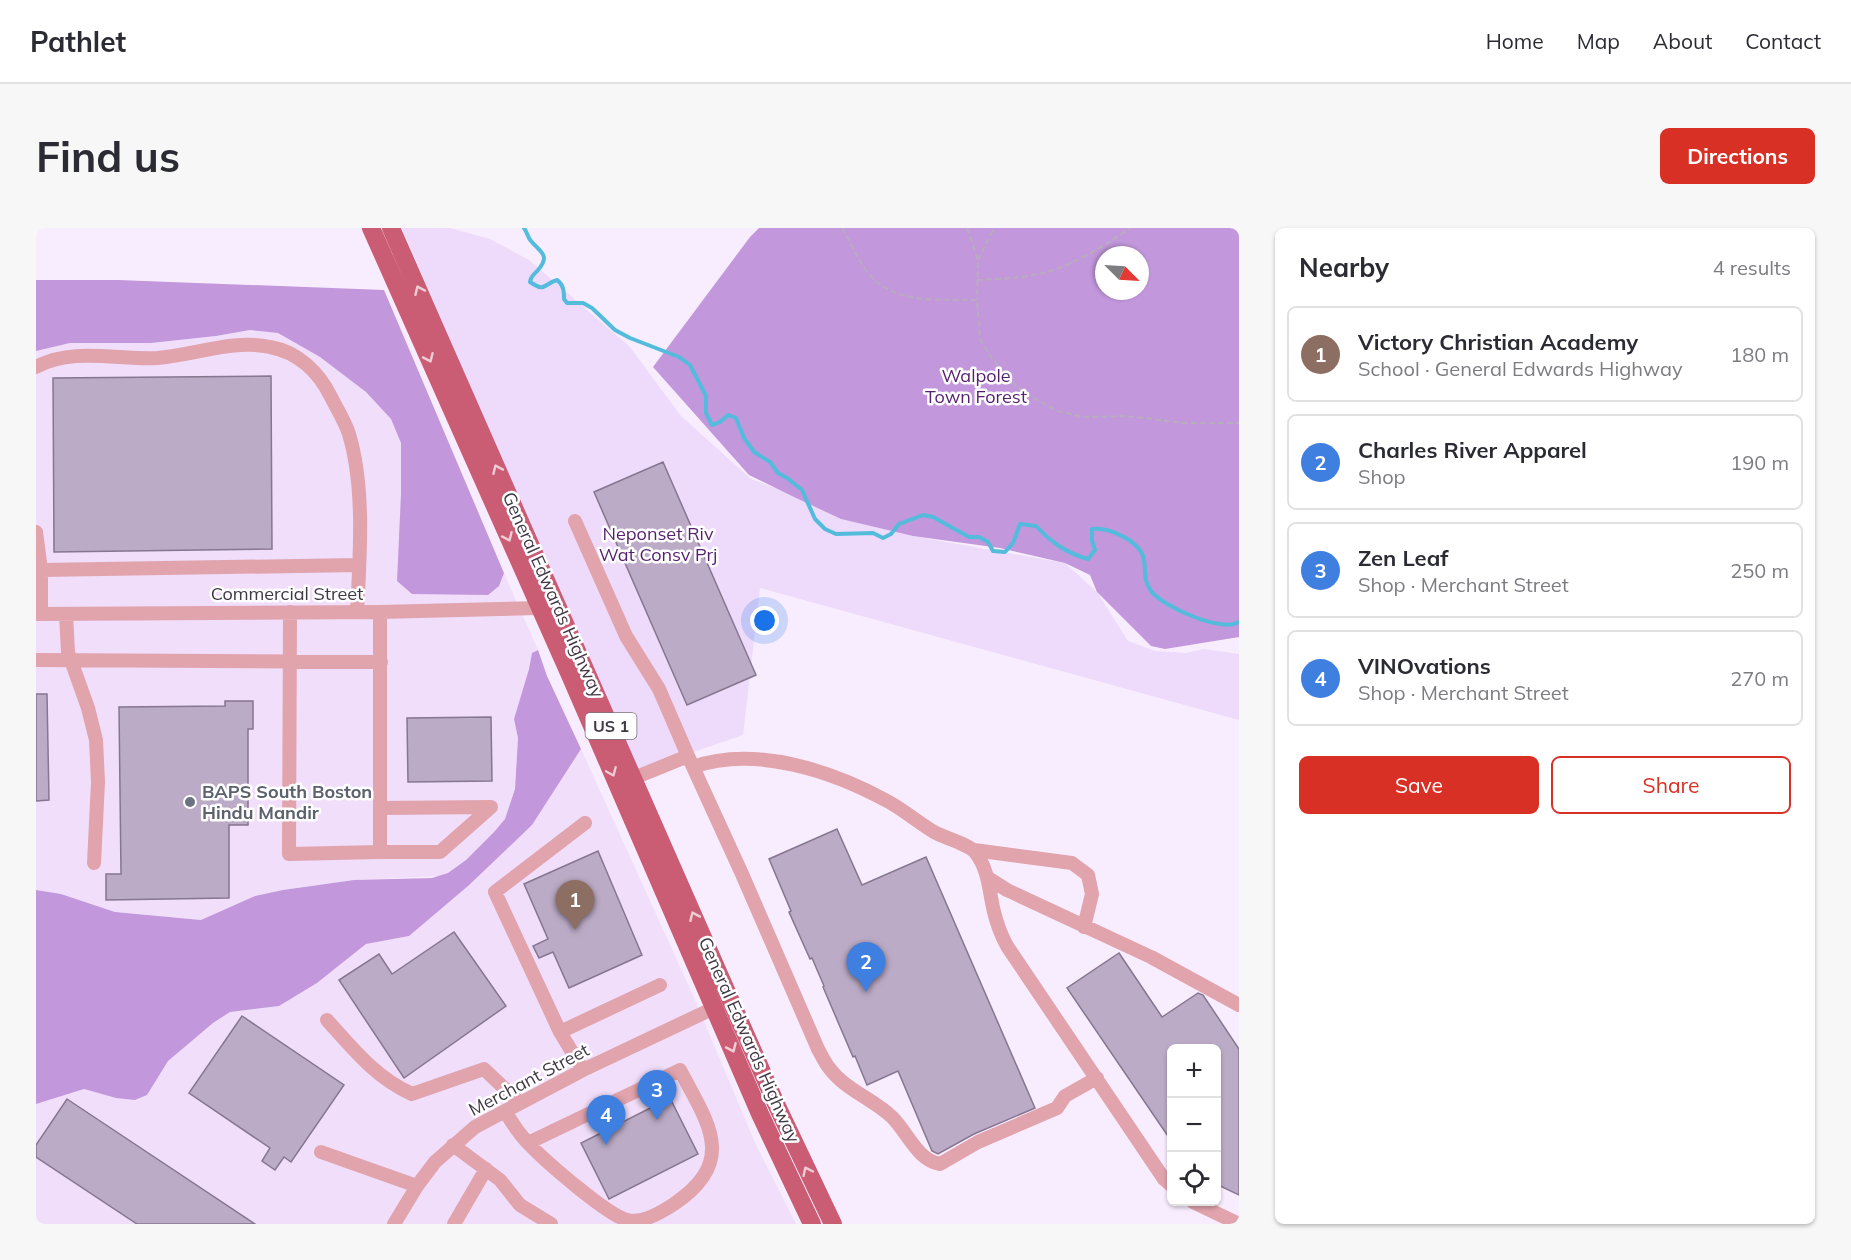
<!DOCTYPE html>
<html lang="en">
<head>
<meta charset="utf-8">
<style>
	:root { --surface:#fff; --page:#f7f7f7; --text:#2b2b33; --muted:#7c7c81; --line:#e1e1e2; --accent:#d93025 }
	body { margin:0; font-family:Mulish,sans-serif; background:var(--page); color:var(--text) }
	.controls { position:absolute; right:18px; bottom:18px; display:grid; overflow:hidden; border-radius:9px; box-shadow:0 2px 4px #0004 }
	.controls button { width:54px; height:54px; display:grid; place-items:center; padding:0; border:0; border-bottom:2px solid var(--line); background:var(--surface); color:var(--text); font:30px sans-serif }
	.compass { position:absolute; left:1059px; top:18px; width:54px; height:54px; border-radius:50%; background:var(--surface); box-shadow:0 2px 4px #0004; rotate:114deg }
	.you { position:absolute; left:729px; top:393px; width:21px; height:21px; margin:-15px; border:4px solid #fff; border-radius:50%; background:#1a73e8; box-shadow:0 0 0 9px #1a73e833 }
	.badge { display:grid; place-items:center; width:39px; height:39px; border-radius:50%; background:var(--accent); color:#fff; font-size:20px; font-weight:700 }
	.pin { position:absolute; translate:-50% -50px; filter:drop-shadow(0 2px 3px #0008) }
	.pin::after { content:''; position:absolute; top:32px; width:21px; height:18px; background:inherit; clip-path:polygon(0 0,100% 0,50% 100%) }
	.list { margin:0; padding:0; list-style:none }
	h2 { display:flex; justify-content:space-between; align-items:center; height:78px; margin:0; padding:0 24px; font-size:26px }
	h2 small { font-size:20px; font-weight:400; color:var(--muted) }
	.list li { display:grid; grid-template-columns:39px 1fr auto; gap:18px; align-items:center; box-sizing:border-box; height:96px; margin:0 12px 12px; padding:0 12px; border:2px solid var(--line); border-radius:9px }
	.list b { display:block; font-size:22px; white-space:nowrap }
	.list p { margin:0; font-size:20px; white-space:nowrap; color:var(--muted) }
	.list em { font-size:20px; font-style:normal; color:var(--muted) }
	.actions { display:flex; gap:12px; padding:18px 24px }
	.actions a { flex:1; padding:14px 0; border:2px solid var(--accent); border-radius:9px; text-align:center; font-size:21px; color:var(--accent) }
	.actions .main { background:var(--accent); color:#fff }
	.icon { flex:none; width:33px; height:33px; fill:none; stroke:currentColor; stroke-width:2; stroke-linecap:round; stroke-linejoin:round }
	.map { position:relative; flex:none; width:1203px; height:996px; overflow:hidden; border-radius:9px }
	header { display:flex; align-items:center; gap:36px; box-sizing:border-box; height:84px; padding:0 30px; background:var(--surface); border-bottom:2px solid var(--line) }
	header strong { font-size:28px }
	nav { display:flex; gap:33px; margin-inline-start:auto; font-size:21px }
	.intro { display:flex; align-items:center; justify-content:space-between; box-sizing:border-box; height:144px; padding:0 36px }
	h1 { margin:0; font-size:42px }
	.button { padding:15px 27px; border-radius:9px; background:var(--accent); color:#fff; font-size:21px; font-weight:700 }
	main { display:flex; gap:36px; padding:0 36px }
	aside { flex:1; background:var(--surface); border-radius:9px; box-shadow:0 2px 4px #0004 }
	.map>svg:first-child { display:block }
	.built { fill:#f0defb }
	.green { fill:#eedafa }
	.forest { fill:#c297db; fill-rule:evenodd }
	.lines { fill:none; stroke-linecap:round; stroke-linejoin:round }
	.stream { stroke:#53bbdb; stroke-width:4 }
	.building { fill:#bcabc6; stroke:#867690; stroke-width:1.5 }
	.path { stroke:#b7adbc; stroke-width:2; stroke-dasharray:6 3; stroke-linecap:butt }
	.minor { stroke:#e1a3ac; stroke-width:14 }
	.major { stroke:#ca5c73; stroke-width:18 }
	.oneway { stroke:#eecdd4 }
	.worship-dot { fill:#6b7280; stroke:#fefefe; stroke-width:2 }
	.labels { text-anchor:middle; stroke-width:5; stroke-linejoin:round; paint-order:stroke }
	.shield { fill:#fefefe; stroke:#79737c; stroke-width:1.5 }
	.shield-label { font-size:16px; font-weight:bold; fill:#403844 }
	.park-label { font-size:18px; fill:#551f6e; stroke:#fefefe }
	.street-label { font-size:18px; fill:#403844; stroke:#fefefe }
	.worship-label { font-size:18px; font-weight:bold; fill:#5b616d; stroke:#fefefe; text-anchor:start }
</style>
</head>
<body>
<header>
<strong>Pathlet</strong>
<nav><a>Home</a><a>Map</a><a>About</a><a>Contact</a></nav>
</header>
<div class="intro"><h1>Find us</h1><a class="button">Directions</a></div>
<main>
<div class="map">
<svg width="1203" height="996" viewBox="0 0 1203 996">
	<rect width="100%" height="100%" fill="#f8edfe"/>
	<!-- built -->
	<path class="built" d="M 214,102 L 242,105 L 284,129 L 330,164 L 355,191 L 365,215 L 365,266 L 463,358 L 468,345 L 502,422 L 496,426 L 493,441 L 478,491 L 482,510 L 479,561 L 469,591 L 458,604 L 430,632 L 412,645 L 405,648 L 318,652 L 247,662 L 219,668 L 165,692 L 79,684 L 25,666 L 0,662 L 0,123 L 34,115 L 115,115 L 180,108 Z
		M 545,521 L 656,765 L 720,917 L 760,996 L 0,996 L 0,876 L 48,861 L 80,870 L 99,872 L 111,867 L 131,833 L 177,795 L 194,784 L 243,778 L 281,755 L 330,716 L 373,708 L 496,597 Z"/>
	<!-- green -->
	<path class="green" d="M 366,0 L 414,0 L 454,11 L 493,32 L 593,118 L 645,188 L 715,251 L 745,262 L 805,291 L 877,308 L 1029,335 L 1061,364 L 1092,413 L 1119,423 L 1150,425 L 1168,421 L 1203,426 L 1203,492 L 724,360 L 707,507 L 599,544 Z"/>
	<!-- forest -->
	<path class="forest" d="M 723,0 L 1203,0 L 1203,409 L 1129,421 L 1115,418 L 1061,364 L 1054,347 L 1029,335 L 964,320 L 877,308 L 805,291 L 758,269 L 713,247 L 617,139 L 714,9 ZM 1068,27 L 1104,27 L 1104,63 L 1068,63 Z
		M 0,52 L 82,52 L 348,62 L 468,345 L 463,358 L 452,367 L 376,366 L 361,353 L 365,266 L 365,215 L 355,191 L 330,164 L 284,129 L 242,105 L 214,102 L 180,108 L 115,115 L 34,115 L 0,123 Z
		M 502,422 L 511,448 L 545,521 L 496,597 L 432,658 L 373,708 L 330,716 L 281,755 L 243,778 L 194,784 L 177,795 L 132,833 L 111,867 L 99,872 L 80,870 L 48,861 L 0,876 L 0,662 L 25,666 L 79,684 L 165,692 L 219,668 L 247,662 L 318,652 L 396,650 L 412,645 L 430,632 L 458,604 L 469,591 L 479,561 L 482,510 L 478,491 L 493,441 L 496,425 Z"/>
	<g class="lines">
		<!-- stream -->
		<path class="stream" d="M 488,0 C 491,4 492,10 495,13 C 504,24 515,27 502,42 C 498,47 495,47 494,54 C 510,65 507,56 521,52 C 528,57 528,64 528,71 L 531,75 L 547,75 L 556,80 L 579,102 L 594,110 L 643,129 L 654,137 L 670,168 L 670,185 L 676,197 L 684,194 L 692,187 L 700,190 L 708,210 L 718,224 L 734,234 L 742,245 L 751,250 L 766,262 L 779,291 L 789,301 L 800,306 L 837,305 L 847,310 L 855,306 L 863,296 L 887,287 L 897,289 L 933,309 L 943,309 L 952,314 L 957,323 L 969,324 L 977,315 L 984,296 L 1000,298 C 1015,314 1030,325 1052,331 L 1059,322 L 1056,313 L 1056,301 C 1073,299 1105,313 1108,332 C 1110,343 1107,352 1115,363 C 1126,378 1185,405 1203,394"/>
	</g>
	<!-- building -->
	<path class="building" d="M 235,148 L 236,321 L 18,324 L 17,150 Z
		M 627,234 L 720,447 L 651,477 L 558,264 Z
		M 0,466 L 11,466 L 13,572 L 0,573 Z
		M 189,473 L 217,473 L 217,501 L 212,501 L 212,597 L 193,597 L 193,670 L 70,672 L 70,646 L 85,646 L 83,479 L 189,478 Z
		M 455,489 L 456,553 L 372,554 L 371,490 Z
		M 801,601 L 826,657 L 890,629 L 999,880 L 938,906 L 902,926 L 896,923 L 862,843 L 831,857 L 819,828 L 817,829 L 787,759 L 788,758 L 776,730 L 774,731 L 753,684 L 755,683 L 733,631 Z
		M 562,623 L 606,727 L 533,760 L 517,724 L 503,730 L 497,718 L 512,711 L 488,656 Z
		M 418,704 L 470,778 L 368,850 L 303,752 L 343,726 L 356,746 Z
		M 1083,725 L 1126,789 L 1162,765 L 1167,767 L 1203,821 L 1203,967 L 1180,956 L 1180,820 L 1136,820 L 1136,914 L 1031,760 Z
		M 206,788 L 308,857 L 255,934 L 248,929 L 239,942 L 226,933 L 234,920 L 153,865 Z
		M 634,870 L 662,926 L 573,971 L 545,915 Z
		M 31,871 L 219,996 L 101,996 L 0,929 L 0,917 Z"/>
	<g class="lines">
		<!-- path -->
		<path class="path" d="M 806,0 C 815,14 821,31 832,45 C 858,77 903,71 941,72 L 944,111 L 955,129 L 975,154 L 992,167 L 1022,183 L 1047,189 L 1091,188 L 1148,195 L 1203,195
			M 931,0 L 942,32 L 941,72
			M 942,32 L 958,0
			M 941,52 C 963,51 985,50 1007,45 C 1036,38 1070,17 1094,0"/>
		<!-- minor -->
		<path class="minor" d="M 0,139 C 36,119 82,132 121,130 C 159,127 197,111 234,119 C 262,124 283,144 295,169 C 301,181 309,193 313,206 C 329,259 324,328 321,383
			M 539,293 L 590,408 L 623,461 L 652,528 L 598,550
			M 0,304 L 5,342 L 5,386
			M 5,342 L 323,337
			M 254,384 L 253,626 L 344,624
			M 344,384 L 344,624 L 404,624 L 455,579
			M 0,386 L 344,384 L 503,380
			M 30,386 L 32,424 L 52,480 L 60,512 L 62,554 L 58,635
			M 0,432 L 345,434
			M 652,528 L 706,646 L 782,821 C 786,828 789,835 794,841 C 810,862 837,871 856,889 C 872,905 881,932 904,936 L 942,914 L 1021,880 L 1029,868 L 1061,850
			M 657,539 C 719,517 797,543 853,574 C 869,583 883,595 898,604 C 909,610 932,616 939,624 C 953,641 953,664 958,684 C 961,696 965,707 971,718 L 1128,951 L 1136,958
			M 345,580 L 455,579
			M 938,622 L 1036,635 L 1052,647 L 1056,666 L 1048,699
			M 952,650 L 971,662 L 1115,729 L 1203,777
			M 291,792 C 317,821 340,850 376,866 L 448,841 L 484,875
			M 524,804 L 624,757
			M 547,842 L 524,804 L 459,664 L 549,595
			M 469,883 C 476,895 484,907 493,916 C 509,933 571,987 591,992 C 606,996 626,984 638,976 C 702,933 672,895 644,842 L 492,915
			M 417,917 L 464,952 L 484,977 L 515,996
			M 285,924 L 381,958
			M 1157,974 L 1203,996
			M 358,996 L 381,958 L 399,934 L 439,899 L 547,842 L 678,780
			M 418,996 L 450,941"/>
		<!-- major -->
		<path class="major" d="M 335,0 L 534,447 L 724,886 L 776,996
			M 355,0 L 741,878 L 797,996"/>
	</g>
	<!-- one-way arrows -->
	<defs><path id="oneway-chevron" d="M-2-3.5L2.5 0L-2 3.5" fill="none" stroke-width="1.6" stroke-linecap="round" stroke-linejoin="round" transform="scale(1.5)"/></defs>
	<g class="oneway">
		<use href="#oneway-chevron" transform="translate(383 62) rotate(-114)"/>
		<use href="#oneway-chevron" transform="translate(393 130) rotate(66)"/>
		<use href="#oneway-chevron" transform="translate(461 241) rotate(-114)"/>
		<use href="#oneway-chevron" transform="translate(472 309) rotate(66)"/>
		<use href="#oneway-chevron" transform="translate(576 544) rotate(67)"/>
		<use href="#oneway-chevron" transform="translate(658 688) rotate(-114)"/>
		<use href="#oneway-chevron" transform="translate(696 820) rotate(66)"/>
		<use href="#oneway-chevron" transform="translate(771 943) rotate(-115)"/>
	</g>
	<!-- markers -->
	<circle class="worship-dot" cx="154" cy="574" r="6"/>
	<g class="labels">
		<!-- shield labels -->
		<rect class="shield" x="549.5" y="485" width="51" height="26" rx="4.5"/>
		<g class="shield-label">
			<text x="575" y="504">US 1</text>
		</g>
		<!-- park labels -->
		<g class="park-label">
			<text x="940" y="154">Walpole<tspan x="940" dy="21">Town Forest</tspan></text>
			<text x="622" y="312">Neponset Riv<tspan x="622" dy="21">Wat Consv Prj</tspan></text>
		</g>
		<!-- street labels -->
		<g class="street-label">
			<text x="251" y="372">Commercial Street</text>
			<text transform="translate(517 367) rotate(66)" y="6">General Edwards Highway</text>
			<text transform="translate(713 812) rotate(66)" y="6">General Edwards Highway</text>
			<text transform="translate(493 852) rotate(-28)" y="6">Merchant Street</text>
		</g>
		<!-- worship labels -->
		<g class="worship-label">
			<text x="166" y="570">BAPS South Boston<tspan x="166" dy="21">Hindu Mandir</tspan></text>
		</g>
	</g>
</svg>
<div class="controls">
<button>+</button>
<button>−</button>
<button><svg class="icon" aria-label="locate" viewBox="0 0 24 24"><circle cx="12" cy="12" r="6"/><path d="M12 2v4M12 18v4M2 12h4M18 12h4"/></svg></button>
</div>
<svg class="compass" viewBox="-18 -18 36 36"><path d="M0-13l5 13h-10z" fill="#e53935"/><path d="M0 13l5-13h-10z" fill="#7c7c81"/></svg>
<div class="you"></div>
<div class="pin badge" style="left:539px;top:702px;background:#8d6e63">1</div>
<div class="pin badge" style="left:830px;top:764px;background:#3f7fe0">2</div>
<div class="pin badge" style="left:621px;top:892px;background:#3f7fe0">3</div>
<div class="pin badge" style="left:570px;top:917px;background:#3f7fe0">4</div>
</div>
<aside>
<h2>Nearby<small>4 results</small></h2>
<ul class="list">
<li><span class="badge" style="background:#8d6e63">1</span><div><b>Victory Christian Academy</b><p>School · General Edwards Highway</p></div><em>180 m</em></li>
<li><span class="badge" style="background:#3f7fe0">2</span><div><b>Charles River Apparel</b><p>Shop</p></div><em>190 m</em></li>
<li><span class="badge" style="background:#3f7fe0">3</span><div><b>Zen Leaf</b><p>Shop · Merchant Street</p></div><em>250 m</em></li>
<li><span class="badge" style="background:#3f7fe0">4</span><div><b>VINOvations</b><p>Shop · Merchant Street</p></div><em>270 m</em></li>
</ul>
<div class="actions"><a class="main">Save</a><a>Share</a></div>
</aside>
</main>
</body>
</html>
